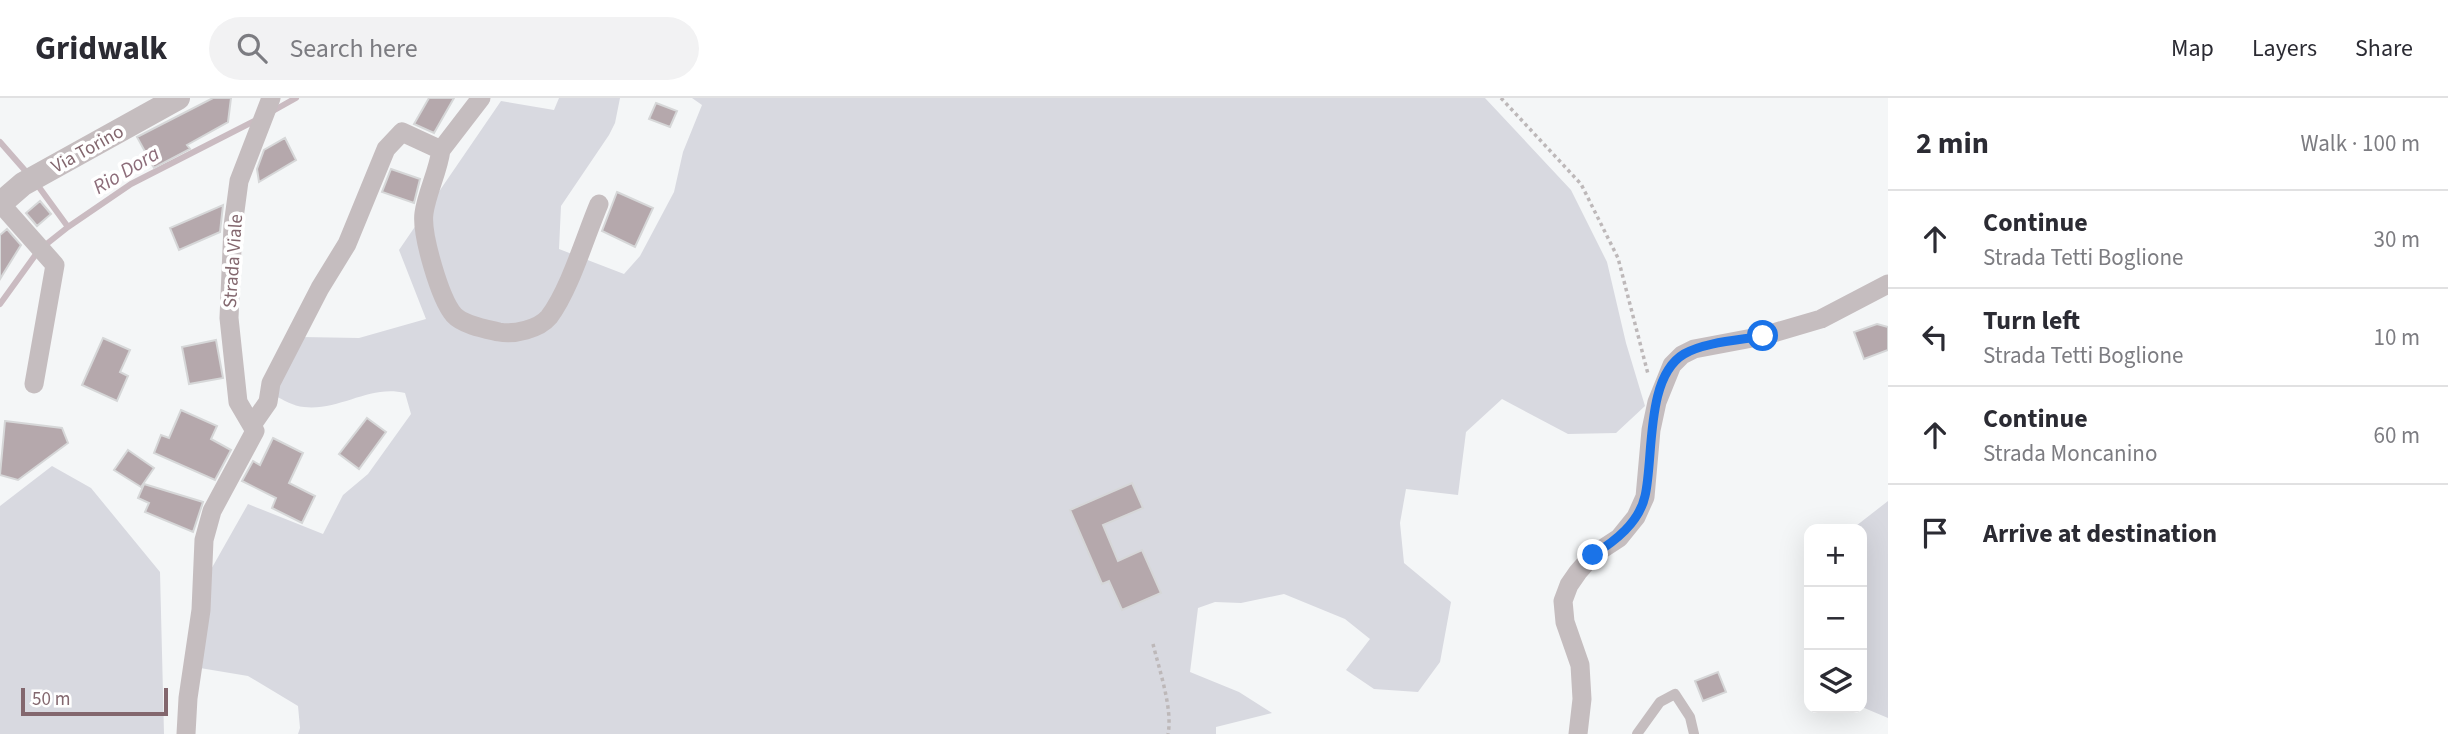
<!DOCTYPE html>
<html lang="en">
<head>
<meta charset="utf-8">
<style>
	:root { --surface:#fff; --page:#f2f2f3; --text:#2b2b33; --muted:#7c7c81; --line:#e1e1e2 }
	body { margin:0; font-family:"Source Sans 3",sans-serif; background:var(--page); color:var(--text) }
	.controls { position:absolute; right:21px; bottom:21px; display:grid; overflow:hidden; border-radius:14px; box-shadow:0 7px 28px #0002 }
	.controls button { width:63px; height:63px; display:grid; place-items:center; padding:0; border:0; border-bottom:2px solid var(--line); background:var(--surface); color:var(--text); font:35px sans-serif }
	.scale { position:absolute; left:21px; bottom:18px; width:147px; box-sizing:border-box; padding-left:7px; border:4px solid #83676e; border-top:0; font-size:19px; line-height:24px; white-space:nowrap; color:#83676e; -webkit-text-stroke:5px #fff; paint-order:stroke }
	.stop { position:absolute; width:21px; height:21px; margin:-16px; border:5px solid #1a73e8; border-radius:50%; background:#fff }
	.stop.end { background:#1a73e8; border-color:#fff; box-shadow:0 2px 7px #0008 }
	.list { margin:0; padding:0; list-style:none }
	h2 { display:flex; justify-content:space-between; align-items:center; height:91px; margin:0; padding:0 28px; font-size:30px }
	h2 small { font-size:23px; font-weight:400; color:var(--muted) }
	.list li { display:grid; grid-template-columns:46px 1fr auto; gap:21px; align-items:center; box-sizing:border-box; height:98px; padding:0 28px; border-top:2px solid var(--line) }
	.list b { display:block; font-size:26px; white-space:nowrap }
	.list p { margin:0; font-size:23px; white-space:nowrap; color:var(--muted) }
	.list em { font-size:23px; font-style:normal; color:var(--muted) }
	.icon { flex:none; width:38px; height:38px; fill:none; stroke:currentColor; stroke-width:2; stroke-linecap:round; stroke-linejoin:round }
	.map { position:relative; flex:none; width:1888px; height:636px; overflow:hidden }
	header { display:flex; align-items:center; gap:42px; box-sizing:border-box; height:98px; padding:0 35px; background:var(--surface); border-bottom:2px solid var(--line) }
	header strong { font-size:33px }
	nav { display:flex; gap:38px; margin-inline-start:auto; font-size:24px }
	.search { width:490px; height:63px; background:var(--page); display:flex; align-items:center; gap:18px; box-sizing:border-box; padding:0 24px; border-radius:38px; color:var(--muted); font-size:26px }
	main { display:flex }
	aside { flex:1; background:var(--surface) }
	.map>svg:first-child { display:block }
	.green { fill:#d8d9e0 }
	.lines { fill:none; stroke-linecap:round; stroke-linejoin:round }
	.stream { stroke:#cabbc1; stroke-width:6 }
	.building { fill:#b5a8ac; stroke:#d6d7d8; stroke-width:2 }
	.path { stroke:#bdb8b9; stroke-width:3.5; stroke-dasharray:3.5 3.5; stroke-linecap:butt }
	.service { stroke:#c5bdbf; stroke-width:10 }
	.minor { stroke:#c5bdbf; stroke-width:19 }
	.tertiary { stroke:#c5bdbf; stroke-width:24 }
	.route { stroke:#1a73e8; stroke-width:9 }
	.labels { text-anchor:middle; stroke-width:7; stroke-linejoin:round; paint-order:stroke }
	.street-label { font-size:19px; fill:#83676e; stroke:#fff }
	.water-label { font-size:21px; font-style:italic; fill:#8d6d7a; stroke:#fff }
</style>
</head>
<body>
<header>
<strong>Gridwalk</strong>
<div class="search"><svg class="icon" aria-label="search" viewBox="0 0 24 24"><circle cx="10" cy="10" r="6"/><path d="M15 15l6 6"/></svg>Search here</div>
<nav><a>Map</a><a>Layers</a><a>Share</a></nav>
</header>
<main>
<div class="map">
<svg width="1888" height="636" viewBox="0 0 1888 636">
	<rect width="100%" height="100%" fill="#f4f6f7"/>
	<!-- green -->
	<path class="green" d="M 559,0 L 620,0 L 615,25 L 609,37 L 561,108 L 559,151 L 624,176 L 640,158 L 674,94 L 683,54 L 702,7 L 692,0 L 1485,0 L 1571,92 L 1607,164 L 1626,245 L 1645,308 L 1616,335 L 1568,336 L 1502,301 L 1466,334 L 1458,397 L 1406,391 L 1400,425 L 1404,465 L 1451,504 L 1440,564 L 1418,594 L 1374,591 L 1346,572 L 1370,541 L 1345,521 L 1284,496 L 1241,505 L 1215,504 L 1198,510 L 1190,574 L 1239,594 L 1272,615 L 1216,629 L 1216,636 L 298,636 L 300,630 L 298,608 L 248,578 L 200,570 L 209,475 L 248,406 L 323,436 L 343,397 L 368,376 L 411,316 L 405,295 C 370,286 340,313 304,309 C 293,308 283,302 274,297 L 302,239 L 359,240 L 426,221 L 399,152 L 501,3 L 554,12 Z
		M 52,368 L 91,390 L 160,474 L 164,636 L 0,636 L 0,408 Z
		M 1888,403 L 1888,620 L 1862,609 L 1862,431 L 1852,431 Z"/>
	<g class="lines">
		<!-- stream -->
		<path class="stream" d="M 271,14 L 296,0
			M 0,44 L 29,77
			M 36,85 L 68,129
			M 0,206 L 39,152 L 68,129 L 131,86 L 258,21"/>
	</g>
	<!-- building -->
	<path class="building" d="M 213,0 L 231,0 L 228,24 L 187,47 L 190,51 L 154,70 L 137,39 Z
		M 429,0 L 454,0 L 434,35 L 414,26 Z
		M 656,5 L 677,13 L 670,29 L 649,21 Z
		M 285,40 L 296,62 L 259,84 L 257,71 L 264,52 Z
		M 391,71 L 420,81 L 414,105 L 382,94 Z
		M 617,94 L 653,110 L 635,149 L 602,133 Z
		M 40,103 L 51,116 L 37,128 L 26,115 Z
		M 223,107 L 220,134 L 179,152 L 170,130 Z
		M 7,131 L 21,147 L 0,181 L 0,137 Z
		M 1877,226 L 1888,229 L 1888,252 L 1864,261 L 1854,234 Z
		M 103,240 L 130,252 L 120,274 L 128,278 L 117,303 L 82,287 Z
		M 216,242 L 223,280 L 189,286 L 182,249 Z
		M 181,312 L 217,328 L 211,341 L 231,352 L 215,382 L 154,355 L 161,337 L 169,340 Z
		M 367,320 L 386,334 L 359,371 L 339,356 Z
		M 5,323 L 62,330 L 68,345 L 18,382 L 0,377 Z
		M 273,340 L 303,355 L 289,385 L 315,398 L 302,425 L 272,410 L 276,400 L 242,383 L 253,363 L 260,367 Z
		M 128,352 L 154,370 L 141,389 L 114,372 Z
		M 1132,385 L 1143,410 L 1103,427 L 1118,463 L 1142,452 L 1161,495 L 1122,512 L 1109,483 L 1102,486 L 1070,412 Z
		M 144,386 L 203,404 L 193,434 L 145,414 L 149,405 L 138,400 Z
		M 1718,574 L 1726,594 L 1703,603 L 1695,583 Z"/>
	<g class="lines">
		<!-- path -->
		<path class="path" d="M 1501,0 L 1581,86 L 1618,160 L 1648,276
			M 1153,546 C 1159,571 1173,611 1168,636"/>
		<!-- service -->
		<path class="service" d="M 1637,636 L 1660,604 L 1675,596 L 1690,619 L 1694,636"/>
		<!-- minor -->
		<path class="minor" d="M 441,52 L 481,0
			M 0,105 L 55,167 L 34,286
			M 252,327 L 268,304 L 271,285 L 320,190 L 347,146 L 386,51 L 402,34 L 441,52 C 438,74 427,94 424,115 C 421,136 440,201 454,217 C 463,227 486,231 499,234 C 514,237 539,231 549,219 C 570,191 585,139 599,106
			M 186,636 L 188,600 L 201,512 L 204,442 L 212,413 L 255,333 L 238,304 L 229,220 L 233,128 L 239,83 L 271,0
			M 1578,636 L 1582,601 L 1580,567 L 1565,524 L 1563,503 L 1569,487 L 1578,474 L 1593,457 L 1619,440 L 1636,419 L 1645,399 L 1651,332 L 1657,304 L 1672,267 L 1682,257 L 1694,251 L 1763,238 L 1821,221 L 1888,186"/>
		<!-- tertiary -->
		<path class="tertiary" d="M 0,106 L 23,86 L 178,0"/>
	</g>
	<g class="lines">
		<!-- route -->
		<path class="route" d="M 1593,457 C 1615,443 1639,425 1645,398 C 1654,360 1645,279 1684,256 C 1704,244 1741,242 1763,238"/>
	</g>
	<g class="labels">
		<!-- street labels -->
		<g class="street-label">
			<text transform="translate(87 50) rotate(-29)" y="7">Via Torino</text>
			<text transform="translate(232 163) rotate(-86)" y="7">Strada Viale</text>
		</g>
		<!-- water labels -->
		<g class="water-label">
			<text transform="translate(126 72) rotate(-31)" y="7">Rio Dora</text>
		</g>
	</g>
</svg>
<div class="controls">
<button>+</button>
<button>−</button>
<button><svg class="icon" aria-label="layers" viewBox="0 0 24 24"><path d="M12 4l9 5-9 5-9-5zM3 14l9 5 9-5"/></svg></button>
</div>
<div class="scale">50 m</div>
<div class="stop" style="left:1763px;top:238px"></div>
<div class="stop end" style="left:1593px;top:457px"></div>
</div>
<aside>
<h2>2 min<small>Walk · 100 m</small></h2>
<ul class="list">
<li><svg class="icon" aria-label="ahead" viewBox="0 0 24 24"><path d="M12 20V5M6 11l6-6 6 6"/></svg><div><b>Continue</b><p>Strada Tetti Boglione</p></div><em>30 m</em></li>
<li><svg class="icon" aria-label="left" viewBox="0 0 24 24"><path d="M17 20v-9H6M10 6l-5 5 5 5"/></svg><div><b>Turn left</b><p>Strada Tetti Boglione</p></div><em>10 m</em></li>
<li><svg class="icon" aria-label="ahead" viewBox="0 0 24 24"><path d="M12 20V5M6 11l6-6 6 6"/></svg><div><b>Continue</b><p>Strada Moncanino</p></div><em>60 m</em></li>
<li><svg class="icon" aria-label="arrive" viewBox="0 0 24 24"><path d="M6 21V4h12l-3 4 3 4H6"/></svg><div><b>Arrive at destination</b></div></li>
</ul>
</aside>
</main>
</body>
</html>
